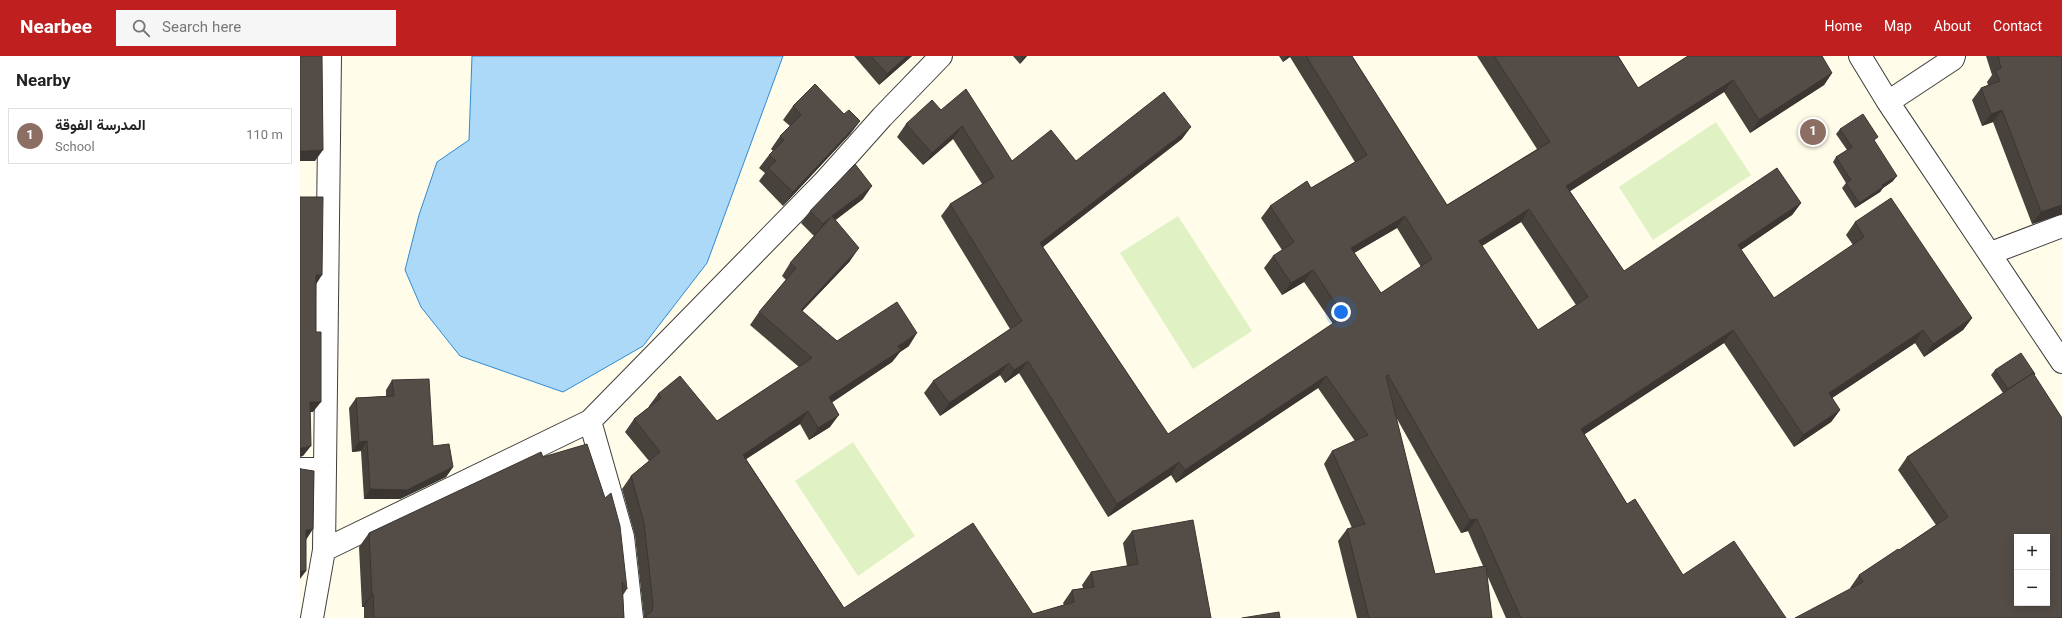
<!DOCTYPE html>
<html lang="en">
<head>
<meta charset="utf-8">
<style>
	:root { --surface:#fff; --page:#f6f6f6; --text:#222; --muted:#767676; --line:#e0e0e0; --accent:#c01f20 }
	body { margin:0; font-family:Georgia,Vazirmatn,serif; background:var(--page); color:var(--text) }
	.controls { position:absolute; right:12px; bottom:12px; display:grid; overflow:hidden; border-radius:0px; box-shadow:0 2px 10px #0003 }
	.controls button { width:36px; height:36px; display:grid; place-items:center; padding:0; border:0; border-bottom:1px solid var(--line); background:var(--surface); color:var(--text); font:20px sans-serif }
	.you { position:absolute; left:1041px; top:256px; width:14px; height:14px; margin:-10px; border:3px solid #fff; border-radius:50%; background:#1a73e8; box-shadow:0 0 0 6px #1a73e833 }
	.badge { display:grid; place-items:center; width:26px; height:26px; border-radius:50%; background:var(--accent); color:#fff; font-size:13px; font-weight:700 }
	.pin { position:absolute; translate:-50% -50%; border:2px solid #fff; box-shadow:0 1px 4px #0006 }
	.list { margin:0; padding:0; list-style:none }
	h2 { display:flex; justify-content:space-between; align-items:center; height:52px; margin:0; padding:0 16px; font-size:17px }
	h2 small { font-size:13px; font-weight:400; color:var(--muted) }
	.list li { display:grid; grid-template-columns:26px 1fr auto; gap:12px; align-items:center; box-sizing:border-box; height:56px; margin:0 8px 8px; padding:0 8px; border:1px solid var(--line); border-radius:0px }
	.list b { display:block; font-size:15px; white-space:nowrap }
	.list p { margin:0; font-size:13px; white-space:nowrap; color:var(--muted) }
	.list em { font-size:13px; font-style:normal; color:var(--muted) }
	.icon { flex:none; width:22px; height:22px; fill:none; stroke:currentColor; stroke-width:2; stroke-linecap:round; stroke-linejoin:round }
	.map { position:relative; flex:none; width:1762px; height:562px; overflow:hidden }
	header { display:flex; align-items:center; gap:24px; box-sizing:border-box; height:56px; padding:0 20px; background:var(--accent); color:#fff }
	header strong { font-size:19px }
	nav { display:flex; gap:22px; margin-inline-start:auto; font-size:14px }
	.search { width:280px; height:36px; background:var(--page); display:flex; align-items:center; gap:10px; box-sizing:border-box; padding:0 14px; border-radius:0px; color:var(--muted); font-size:15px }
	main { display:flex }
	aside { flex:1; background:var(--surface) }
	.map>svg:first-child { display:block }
	.pitch { fill:#e0f1c4 }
	.water { fill:#acd9f8; stroke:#308bd2 }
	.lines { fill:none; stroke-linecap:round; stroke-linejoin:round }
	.minor-casing { stroke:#3e3e3e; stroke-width:24 }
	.minor { stroke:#fff; stroke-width:22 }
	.wall { fill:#48423d; fill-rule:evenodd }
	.shaded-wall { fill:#3b3632 }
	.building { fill:#544d47; stroke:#3b3632; fill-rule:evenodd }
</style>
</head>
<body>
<header>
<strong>Nearbee</strong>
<div class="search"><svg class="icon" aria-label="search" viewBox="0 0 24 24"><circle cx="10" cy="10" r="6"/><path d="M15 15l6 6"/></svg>Search here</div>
<nav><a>Home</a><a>Map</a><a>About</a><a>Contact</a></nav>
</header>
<main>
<aside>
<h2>Nearby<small></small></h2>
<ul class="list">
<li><span class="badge" style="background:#8d6e63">1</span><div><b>المدرسة الفوقة</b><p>School</p></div><em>110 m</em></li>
</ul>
</aside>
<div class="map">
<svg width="1762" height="562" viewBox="0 0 1762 562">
	<rect width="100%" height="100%" fill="#fffce9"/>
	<!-- pitch -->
	<path class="pitch" d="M 1416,66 L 1451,119 L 1353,184 L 1319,131 Z
		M 878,160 L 952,275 L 893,313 L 820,197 Z
		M 553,386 L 615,480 L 558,520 L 495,425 Z"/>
	<!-- water -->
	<path class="water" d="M 172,0 L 483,0 L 407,207 L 343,290 L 263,336 L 160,300 L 121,251 L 105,214 L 119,159 L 137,106 L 169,84 Z"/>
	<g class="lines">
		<!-- minor casing -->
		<g class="minor-casing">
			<path id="minor" d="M 1560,0 L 1588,46 L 1762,306
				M 1588,46 L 1653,3 L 1654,0
				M 1691,197 L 1762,170
				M 290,365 L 323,481 L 332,562
				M 0,413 L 25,413
				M 24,494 L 290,365 L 524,126 L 582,61 L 641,0
				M 12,562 L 24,494 L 30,0"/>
		</g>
		<!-- minor -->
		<use href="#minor" class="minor"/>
	</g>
	<!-- wall -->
	<path class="wall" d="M 554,0 L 612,0 L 579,29 Z
		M 713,0 L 727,0 L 720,8 Z
		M 979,0 L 1052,0 L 1147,149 L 1237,93 L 1177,0 L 1318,0 L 1338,32 L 1388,0 L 1532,17 L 1524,29 L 1450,77 L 1424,36 L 1270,135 L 1324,215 L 1501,147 L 1492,159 L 1441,194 L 1474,242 L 1553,189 L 1546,179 L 1555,166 L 1672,262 L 1663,274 L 1624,301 L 1615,287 L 1532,342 L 1540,354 L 1531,366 L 1494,391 L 1424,287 L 1284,378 L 1327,448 L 1383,519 L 1486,562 L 1206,562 L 1187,519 L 1192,562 L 1057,562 L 1038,485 L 1047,473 L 1052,472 L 1024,408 L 1032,395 L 1055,385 L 1018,332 L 876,427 L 871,419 L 808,461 L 719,317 L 705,327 L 700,319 L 640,360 L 624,337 L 633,325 L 710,273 L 641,160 L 650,148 L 682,128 L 653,83 L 623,109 L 597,81 L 606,68 L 641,54 L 712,105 L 776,105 L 882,83 L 743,191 L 868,378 L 1033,268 L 1004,226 L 982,239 L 964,212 L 973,200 L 982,194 L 961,162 L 970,150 L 1011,132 L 1055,106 L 990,1 L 983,6 ZM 1221,166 L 1276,249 L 1238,274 L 1182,190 ZM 1097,172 L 1121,211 L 1081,237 L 1054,197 ZM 1096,361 L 1161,477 L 1168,475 L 1183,510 L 1135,518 Z
		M 1686,0 L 1762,0 L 1762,158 L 1732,168 L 1693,66 L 1682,70 L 1672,44 L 1681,32 L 1688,29 L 1687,26 L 1692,19 Z
		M 493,50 L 560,65 L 550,78 L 483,150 L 459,125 L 465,117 L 459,112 L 469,99 L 473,95 L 471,93 L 480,80 L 490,70 L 483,64 Z
		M 1540,73 L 1575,86 L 1593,125 L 1583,132 L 1580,136 L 1555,152 L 1542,132 L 1546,127 L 1533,106 L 1536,101 L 1547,94 L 1536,78 Z
		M 563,143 L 535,164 L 550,205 L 502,255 L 537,285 L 609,290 L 600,296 L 592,306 L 532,346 L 530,371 L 509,384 L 500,368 L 446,403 L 544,552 L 733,558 L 764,549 L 763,547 L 772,534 L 783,532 L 782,529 L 791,516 L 827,510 L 823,487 L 832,475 L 911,562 L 344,562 L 335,480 L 322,433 L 331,420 L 349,405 L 325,376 L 334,363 L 349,351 L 349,350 L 358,338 L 417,365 L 499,311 L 450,269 L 459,256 L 486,224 L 482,220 L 490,207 L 515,179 L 514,180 L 501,167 L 510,155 Z
		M 1695,314 L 1734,320 L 1762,562 L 1551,532 L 1550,532 L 1559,519 L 1599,494 L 1636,469 L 1598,414 L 1607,401 L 1703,337 L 1691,319 Z
		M 92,324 L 133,390 L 153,411 L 146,421 L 100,443 L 64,443 L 61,395 L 52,396 L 49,352 L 56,342 L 86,340 L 86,334 Z
		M 243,401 L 327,533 L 323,539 L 324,562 L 64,562 L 64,551 L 62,551 L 59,491 L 69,477 Z"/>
	<!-- shaded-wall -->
	<path class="shaded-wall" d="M 607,0 L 612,0 L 579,29 L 587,18 Z
		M 726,0 L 727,0 L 720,8 L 723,2 Z
		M 987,0 L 991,0 L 983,6 Z
		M 1532,17 L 1524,29 L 1450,77 L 1459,64 Z
		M 1433,24 L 1424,36 L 1258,143 L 1266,130 Z
		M 1702,54 L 1693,66 L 1682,70 L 1691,58 Z
		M 560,65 L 550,78 L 483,150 L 493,136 Z
		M 662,70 L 653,83 L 623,109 L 632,97 Z
		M 891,71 L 882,83 L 731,200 L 740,187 Z
		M 23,94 L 15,105 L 0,105 L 0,95 Z
		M 1597,120 L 1593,125 L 1583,132 L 1580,136 L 1555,152 L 1559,147 L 1582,129 Z
		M 572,130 L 563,143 L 524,173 L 532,160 Z
		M 1501,147 L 1492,159 L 1429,202 L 1438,189 Z
		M 1762,149 L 1762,158 L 1732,168 L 1741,156 Z
		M 1229,153 L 1221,166 L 1170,197 L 1179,185 Z
		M 1105,160 L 1097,172 L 1042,204 L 1051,192 Z
		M 531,161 L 522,174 L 514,180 L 523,168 Z
		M 559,192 L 550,205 L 492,266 L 501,254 Z
		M 1013,214 L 1004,226 L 982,239 L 991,227 Z
		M 16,219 L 22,219 L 15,230 Z
		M 1672,262 L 1663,274 L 1624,301 L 1633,288 Z
		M 1433,274 L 1424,287 L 1273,386 L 1281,373 Z
		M 1623,274 L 1615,287 L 1520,350 L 1529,337 Z
		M 617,277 L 609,290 L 600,296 L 592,306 L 521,354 L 529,341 L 598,290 Z
		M 728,305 L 719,317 L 705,327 L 714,314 Z
		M 709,307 L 700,319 L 640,360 L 649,347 Z
		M 1026,320 L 1018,332 L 876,427 L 885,414 Z
		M 10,346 L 21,346 L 13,356 L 2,356 Z
		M 1540,354 L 1531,366 L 1494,391 L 1503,379 Z
		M 508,355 L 500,368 L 434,411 L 443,399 Z
		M 539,359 L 530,371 L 509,384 L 518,372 Z
		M 67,385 L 61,395 L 52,396 L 59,386 Z
		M 11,390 L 3,400 L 0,401 L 0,393 L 1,392 Z
		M 879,406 L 871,419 L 808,461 L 817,448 Z
		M 153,411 L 146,421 L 100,443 L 64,443 L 70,433 Z
		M 1177,463 L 1168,475 L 1161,477 L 1170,464 Z
		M 13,473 L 6,484 L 6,474 Z
		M 0,515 L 6,515 L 0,523 Z
		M 72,538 L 73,538 L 64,551 L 62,551 Z"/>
	<!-- building -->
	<path class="building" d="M 0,0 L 22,0 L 23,94 L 0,95 Z
		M 571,0 L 607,0 L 587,18 Z
		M 721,0 L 726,0 L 723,2 Z
		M 1006,0 L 1052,0 L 1147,149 L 1250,86 L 1194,0 L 1318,0 L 1338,32 L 1388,0 L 1522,0 L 1532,17 L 1459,64 L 1433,24 L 1266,130 L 1324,215 L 1477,112 L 1501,147 L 1438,189 L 1474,242 L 1564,181 L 1555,166 L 1591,142 L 1672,262 L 1633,288 L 1623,274 L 1529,337 L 1540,354 L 1503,379 L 1433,274 L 1281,373 L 1327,448 L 1335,443 L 1383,519 L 1434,485 L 1486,562 L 1221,562 L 1177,463 L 1170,464 L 1088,319 L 1086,320 L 1135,518 L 1186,510 L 1192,562 L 1069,562 L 1047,473 L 1065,468 L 1032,395 L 1068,379 L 1026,320 L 885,414 L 879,406 L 817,448 L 728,305 L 714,314 L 709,307 L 649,347 L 633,325 L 722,265 L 650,148 L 694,121 L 662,70 L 632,97 L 606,68 L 632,44 L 641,54 L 666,33 L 712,105 L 751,74 L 776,105 L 864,36 L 891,71 L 740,187 L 868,378 L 1044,260 L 1013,214 L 991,227 L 973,200 L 994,186 L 970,150 L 1007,125 L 1011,132 L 1067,99 ZM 1229,153 L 1288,241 L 1238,274 L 1179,185 ZM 1105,160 L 1132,203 L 1081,237 L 1051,192 Z
		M 1698,0 L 1762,0 L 1762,149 L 1741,156 L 1702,54 L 1691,58 L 1681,32 L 1700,25 L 1695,14 L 1701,12 Z
		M 515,28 L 544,58 L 549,54 L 560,65 L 493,136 L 468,112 L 476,105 L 469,99 L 484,84 L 480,80 L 501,59 L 493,50 Z
		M 1563,58 L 1578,81 L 1574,84 L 1597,120 L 1582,129 L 1583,131 L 1559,147 L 1546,127 L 1551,124 L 1536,101 L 1552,91 L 1540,73 Z
		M 555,108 L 572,130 L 532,160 L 559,192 L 501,254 L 537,285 L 597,246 L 617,277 L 598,290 L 601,294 L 529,341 L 539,359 L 518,372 L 508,355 L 443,399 L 544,552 L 673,467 L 733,558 L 774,546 L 772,534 L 794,531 L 791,516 L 838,508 L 832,475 L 893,464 L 911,562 L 347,562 L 346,560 L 352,555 L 353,548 L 344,467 L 331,420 L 360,396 L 334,363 L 361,342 L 358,338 L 380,320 L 417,365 L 512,302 L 459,256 L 496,212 L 490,207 L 531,161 L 523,168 L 510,155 Z
		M 0,141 L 23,141 L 22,219 L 16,219 L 16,276 L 21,276 L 21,346 L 10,346 L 11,390 L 1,392 L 0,393 Z
		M 1721,297 L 1735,318 L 1734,319 L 1733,317 L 1708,333 L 1695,314 Z
		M 1733,317 L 1762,362 L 1762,562 L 1495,562 L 1563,526 L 1559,519 L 1598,493 L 1599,494 L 1648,461 L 1607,401 ZM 1717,481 L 1747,481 L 1747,547 L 1717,547 Z
		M 129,323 L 133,390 L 149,388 L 153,411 L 107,434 L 70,433 L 67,385 L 59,386 L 56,342 L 94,340 L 92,324 Z
		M 287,388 L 305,442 L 311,437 L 320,470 L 327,533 L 322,526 L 324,562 L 74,562 L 73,538 L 72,538 L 69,477 L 241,396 L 243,401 Z
		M 0,412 L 1,413 L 14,415 L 13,473 L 6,474 L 6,515 L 0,515 Z
		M 979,556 L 980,562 L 942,562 Z"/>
</svg>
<div class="controls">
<button>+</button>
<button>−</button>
</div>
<div class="you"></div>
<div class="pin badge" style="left:1513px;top:76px;background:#8d6e63">1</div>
</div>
</main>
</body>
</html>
